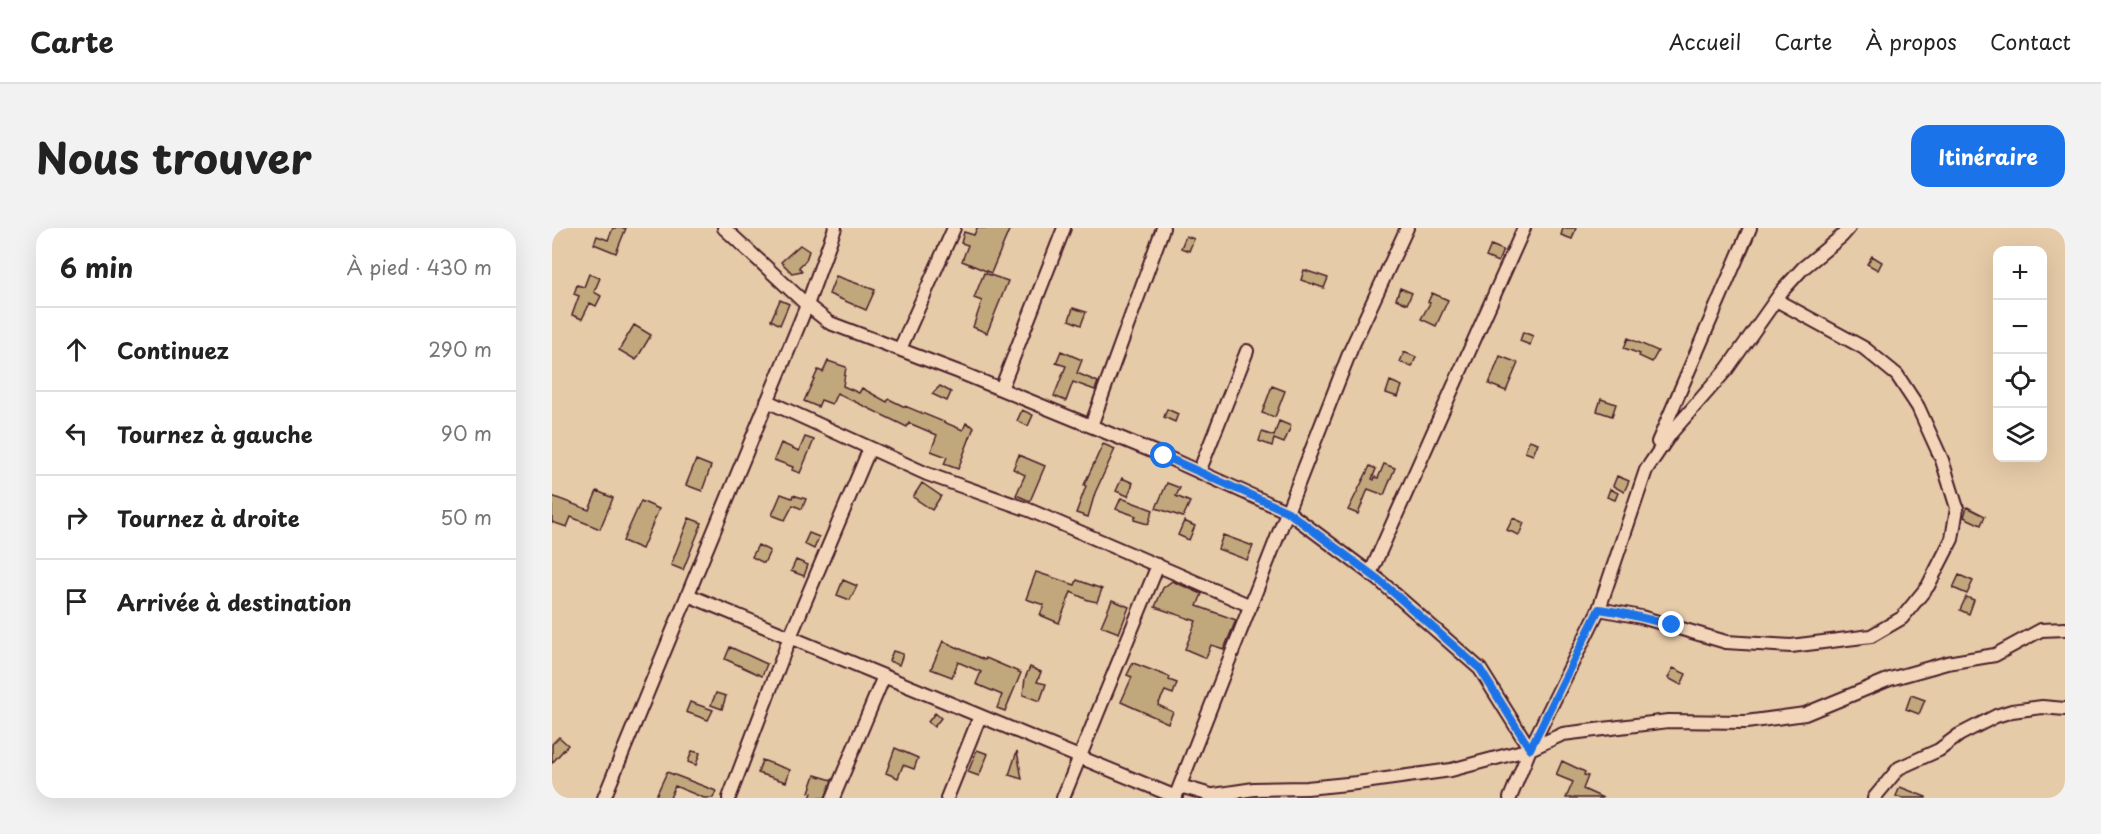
<!DOCTYPE html>
<html lang="fr">
<head>
<meta charset="utf-8">
<style>
	:root { --surface:#fff; --page:#f2f2f2; --text:#222; --muted:#767676; --line:#e0e0e0; --accent:#1a73e8 }
	body { margin:0; font-family:"Playpen Sans",sans-serif; background:var(--page); color:var(--text) }
	.controls { position:absolute; right:18px; top:18px; display:grid; overflow:hidden; border-radius:12px; box-shadow:0 6px 24px #0002 }
	.controls button { width:54px; height:54px; display:grid; place-items:center; padding:0; border:0; border-bottom:2px solid var(--line); background:var(--surface); color:var(--text); font:30px sans-serif }
	.stop { position:absolute; width:18px; height:18px; margin:-14px; border:4px solid #1a73e8; border-radius:50%; background:#fff }
	.stop.end { background:#1a73e8; border-color:#fff; box-shadow:0 2px 6px #0008 }
	.list { margin:0; padding:0; list-style:none }
	h2 { display:flex; justify-content:space-between; align-items:center; height:78px; margin:0; padding:0 24px; font-size:26px }
	h2 small { font-size:20px; font-weight:400; color:var(--muted) }
	.list li { display:grid; grid-template-columns:39px 1fr auto; gap:18px; align-items:center; box-sizing:border-box; height:84px; padding:0 24px; border-top:2px solid var(--line) }
	.list b { display:block; font-size:22px; white-space:nowrap }
	.list em { font-size:20px; font-style:normal; color:var(--muted) }
	.icon { flex:none; width:33px; height:33px; fill:none; stroke:currentColor; stroke-width:2; stroke-linecap:round; stroke-linejoin:round }
	.map { position:relative; flex:none; width:1513px; height:570px; overflow:hidden; border-radius:18px }
	header { display:flex; align-items:center; gap:36px; box-sizing:border-box; height:84px; padding:0 30px; background:var(--surface); border-bottom:2px solid var(--line) }
	header strong { font-size:28px }
	nav { display:flex; gap:33px; margin-inline-start:auto; font-size:21px }
	.intro { display:flex; align-items:center; justify-content:space-between; box-sizing:border-box; height:144px; padding:0 36px }
	h1 { margin:0; font-size:42px }
	.button { padding:15px 27px; border-radius:18px; background:var(--accent); color:#fff; font-size:21px; font-weight:700 }
	main { display:flex; gap:36px; padding:0 36px }
	aside { flex:1; background:var(--surface); border-radius:18px; box-shadow:0 6px 24px #0002 }
	.map>svg:first-child { display:block }
	.building { fill:#c1a87c; stroke:#4a1f2b; stroke-width:1.5 }
	.lines { fill:none; stroke-linecap:round; stroke-linejoin:round }
	.minor-casing { stroke:#4a1f2b; stroke-width:16 }
	.minor { stroke:#f3d6b9; stroke-width:12 }
	.route { stroke:#1a73e8; stroke-width:8 }
</style>
</head>
<body>
<header>
<strong>Carte</strong>
<nav><a>Accueil</a><a>Carte</a><a>À propos</a><a>Contact</a></nav>
</header>
<div class="intro"><h1>Nous trouver</h1><a class="button">Itinéraire</a></div>
<main>
<aside>
<h2>6 min<small>À pied · 430 m</small></h2>
<ul class="list">
<li><svg class="icon" aria-label="ahead" viewBox="0 0 24 24"><path d="M12 20V5M6 11l6-6 6 6"/></svg><div><b>Continuez</b></div><em>290 m</em></li>
<li><svg class="icon" aria-label="left" viewBox="0 0 24 24"><path d="M17 20v-9H6M10 6l-5 5 5 5"/></svg><div><b>Tournez à gauche</b></div><em>90 m</em></li>
<li><svg class="icon" aria-label="right" viewBox="0 0 24 24"><path d="M7 20v-9h11M14 6l5 5-5 5"/></svg><div><b>Tournez à droite</b></div><em>50 m</em></li>
<li><svg class="icon" aria-label="arrive" viewBox="0 0 24 24"><path d="M6 21V4h12l-3 4 3 4H6"/></svg><div><b>Arrivée à destination</b></div></li>
</ul>
</aside>
<div class="map">
<svg width="1513" height="570" viewBox="0 0 1513 570">
	<rect width="100%" height="100%" fill="#e6cba8"/>
	<filter id="ink" filterUnits="userSpaceOnUse"><feTurbulence type="fractalNoise" baseFrequency=".0167" numOctaves="2"/><feDisplacementMap in="SourceGraphic" scale="12" xChannelSelector="R" yChannelSelector="G"/><feConvolveMatrix kernelMatrix="1 2 1 2 8 2 1 2 1" color-interpolation-filters="sRGB"/></filter>
	<g filter="url(#ink)">
		<!-- building -->
		<path class="building" d="M 61,0 L 74,0 L 64,25 L 42,16 L 45,8 L 56,12 Z
			M 425,0 L 458,0 L 439,45 L 410,33 L 416,17 L 409,15 L 412,4 L 422,7 Z
			M 1011,0 L 1024,0 L 1020,11 L 1009,7 Z
			M 634,8 L 642,11 L 637,23 L 629,20 Z
			M 248,17 L 257,23 L 254,32 L 247,39 L 250,43 L 240,45 L 229,34 Z
			M 939,17 L 951,22 L 946,34 L 934,29 Z
			M 1320,28 L 1330,34 L 1326,42 L 1315,36 Z
			M 752,42 L 776,50 L 772,60 L 749,52 Z
			M 432,45 L 456,53 L 435,105 L 421,99 L 430,73 L 422,70 Z
			M 37,46 L 48,50 L 42,64 L 49,68 L 44,78 L 38,75 L 30,91 L 20,87 L 27,68 L 22,66 L 25,57 L 32,59 Z
			M 284,48 L 323,62 L 314,82 L 277,66 Z
			M 848,60 L 860,65 L 855,76 L 844,71 Z
			M 880,65 L 896,72 L 884,98 L 869,91 L 878,75 L 876,74 Z
			M 228,72 L 237,76 L 228,97 L 219,92 Z
			M 521,80 L 534,84 L 529,97 L 517,92 Z
			M 82,97 L 99,107 L 84,132 L 67,122 Z
			M 971,104 L 981,108 L 978,117 L 968,113 Z
			M 1076,110 L 1106,123 L 1100,134 L 1087,128 L 1088,126 L 1072,120 Z
			M 509,123 L 530,132 L 525,145 L 546,154 L 543,162 L 521,154 L 514,173 L 502,168 L 514,138 L 504,135 Z
			M 852,124 L 864,129 L 860,139 L 848,134 Z
			M 948,128 L 966,135 L 954,163 L 937,156 Z
			M 276,133 L 294,139 L 291,158 L 307,165 L 310,160 L 335,174 L 337,171 L 353,179 L 353,178 L 411,202 L 414,195 L 422,199 L 406,241 L 392,236 L 395,229 L 379,223 L 385,207 L 357,195 L 355,199 L 285,165 L 280,176 L 269,172 L 266,179 L 252,173 L 266,142 L 271,144 Z
			M 838,153 L 850,158 L 846,169 L 834,165 Z
			M 388,158 L 399,164 L 395,173 L 380,166 Z
			M 720,158 L 733,163 L 723,189 L 710,185 Z
			M 1049,171 L 1064,176 L 1060,188 L 1045,183 Z
			M 615,181 L 626,186 L 623,194 L 612,189 Z
			M 470,182 L 481,187 L 476,198 L 465,193 Z
			M 727,193 L 739,198 L 732,215 L 722,211 L 720,218 L 707,213 L 710,204 L 722,208 Z
			M 253,209 L 262,212 L 248,245 L 240,242 L 241,239 L 222,232 L 229,215 L 247,223 Z
			M 977,212 L 986,215 L 981,227 L 973,224 Z
			M 551,216 L 563,221 L 543,265 L 536,289 L 524,285 L 534,258 L 532,257 Z
			M 467,227 L 493,238 L 478,273 L 464,267 L 473,247 L 461,241 Z
			M 144,232 L 159,238 L 150,263 L 134,257 Z
			M 832,236 L 843,240 L 832,267 L 816,261 L 806,286 L 796,282 L 818,238 L 824,241 L 820,251 L 822,252 L 823,249 L 826,250 Z
			M 1065,248 L 1077,253 L 1072,264 L 1061,258 Z
			M 570,250 L 581,255 L 576,268 L 564,263 Z
			M 370,255 L 389,268 L 380,282 L 361,269 Z
			M 615,255 L 628,260 L 624,268 L 638,274 L 631,289 L 604,280 Z
			M 1058,261 L 1066,265 L 1063,272 L 1055,269 Z
			M 45,263 L 61,270 L 48,301 L 19,289 L 15,299 L 0,294 L 0,268 L 37,282 Z
			M 229,266 L 240,270 L 241,267 L 254,271 L 250,281 L 241,277 L 233,292 L 220,287 Z
			M 569,270 L 601,282 L 596,296 L 582,292 L 584,288 L 564,281 Z
			M 89,273 L 107,281 L 90,321 L 71,313 Z
			M 1415,279 L 1433,288 L 1429,297 L 1412,289 Z
			M 137,290 L 150,295 L 131,342 L 119,337 Z
			M 961,290 L 972,295 L 967,307 L 955,302 Z
			M 632,293 L 643,298 L 637,312 L 626,307 Z
			M 257,305 L 267,309 L 262,321 L 252,316 Z
			M 671,307 L 701,318 L 695,332 L 666,321 Z
			M 206,317 L 218,323 L 212,335 L 200,329 Z
			M 244,332 L 256,337 L 252,348 L 239,343 Z
			M 484,344 L 523,357 L 525,352 L 550,361 L 545,374 L 536,372 L 519,364 L 507,395 L 488,387 L 492,377 L 474,371 Z
			M 1407,347 L 1421,353 L 1415,366 L 1401,360 Z
			M 291,352 L 305,358 L 298,372 L 285,367 Z
			M 620,353 L 650,366 L 645,378 L 684,392 L 672,421 L 659,417 L 654,430 L 633,421 L 644,393 L 603,379 L 611,360 Z
			M 1414,369 L 1422,372 L 1417,386 L 1408,382 Z
			M 560,372 L 577,379 L 567,405 L 549,398 Z
			M 391,413 L 433,432 L 434,430 L 469,445 L 453,483 L 445,480 L 450,467 L 424,456 L 429,444 L 406,434 L 400,449 L 379,441 Z
			M 178,419 L 215,436 L 210,448 L 173,431 Z
			M 341,423 L 351,426 L 347,437 L 337,433 Z
			M 581,435 L 618,449 L 617,452 L 625,455 L 621,466 L 613,463 L 606,477 L 621,484 L 616,495 L 569,474 L 580,449 L 575,447 Z
			M 478,439 L 489,444 L 485,454 L 494,456 L 488,473 L 471,467 L 473,450 Z
			M 1121,440 L 1134,446 L 1129,457 L 1116,450 Z
			M 164,465 L 174,468 L 170,481 L 159,477 Z
			M 1359,467 L 1373,472 L 1367,486 L 1354,481 Z
			M 138,474 L 161,482 L 156,492 L 134,484 Z
			M 383,485 L 389,490 L 382,499 L 376,494 Z
			M 7,509 L 16,517 L 0,535 L 0,516 Z
			M 343,520 L 366,530 L 362,541 L 351,537 L 346,550 L 334,545 Z
			M 425,522 L 436,526 L 427,548 L 416,544 Z
			M 140,523 L 148,525 L 144,537 L 136,534 Z
			M 465,523 L 470,551 L 457,547 Z
			M 210,532 L 238,542 L 234,554 L 206,545 Z
			M 1010,533 L 1033,544 L 1032,547 L 1036,548 L 1031,561 L 1051,570 L 1014,570 L 1021,554 L 1004,547 Z
			M 115,544 L 164,563 L 161,570 L 152,570 L 123,558 L 118,570 L 103,570 Z
			M 263,547 L 280,552 L 273,570 L 258,570 L 260,565 L 257,564 Z
			M 1348,559 L 1374,569 L 1374,570 L 1350,570 L 1344,568 Z"/>
		<g class="lines">
			<!-- minor casing -->
			<g class="minor-casing">
				<path id="minor" d="M 172,0 L 255,77 L 278,95 L 407,144 L 612,228 L 736,284 L 827,352 L 928,441 L 978,521
					M 348,121 L 402,0
					M 449,161 L 512,0
					M 215,173 L 375,246 L 477,282 L 699,378
					M 539,198 L 611,0
					M 1106,214 L 1198,0
					M 647,244 L 695,123
					M 818,346 L 972,0
					M 136,367 L 624,569
					M 1047,381 L 1089,389 L 1174,414 L 1239,418 L 1319,408 L 1350,390 L 1376,358 L 1400,311 L 1405,280 L 1390,232 L 1366,179 L 1345,147 L 1312,120 L 1224,72
					M 628,558 L 669,570
					M 662,567 L 702,561 L 755,560 L 805,555 L 899,542 L 978,521 L 1011,506 L 1116,493 L 1194,494 L 1253,486 L 1338,451 L 1395,435 L 1443,427 L 1489,402 L 1513,401
					M 52,570 L 255,77 L 283,0
					M 177,570 L 238,409 L 318,220
					M 281,570 L 332,448
					M 395,570 L 428,488
					M 511,570 L 606,337
					M 623,570 L 799,121 L 855,0
					M 958,570 L 978,521 L 1047,381 L 1094,242 L 1119,205 L 1175,141 L 1230,63 L 1251,40 L 1290,8 L 1297,0
					M 1322,570 L 1347,540 L 1387,522 L 1407,507 L 1444,488 L 1460,483 L 1490,479 L 1513,481"/>
			</g>
			<!-- minor -->
			<use href="#minor" class="minor"/>
		</g>
	</g>
	<g class="lines" filter="url(#ink)">
		<!-- route -->
		<path class="route" d="M 612,228 L 736,284 L 827,352 L 928,441 L 978,521 L 1047,381 L 1066,384 L 1120,397"/>
	</g>
</svg>
<div class="controls">
<button>+</button>
<button>−</button>
<button><svg class="icon" aria-label="locate" viewBox="0 0 24 24"><circle cx="12" cy="12" r="6"/><path d="M12 2v4M12 18v4M2 12h4M18 12h4"/></svg></button>
<button><svg class="icon" aria-label="layers" viewBox="0 0 24 24"><path d="M12 4l9 5-9 5-9-5zM3 14l9 5 9-5"/></svg></button>
</div>
<div class="stop" style="left:612px;top:228px"></div>
<div class="stop end" style="left:1120px;top:397px"></div>
</div>
</main>
</body>
</html>
